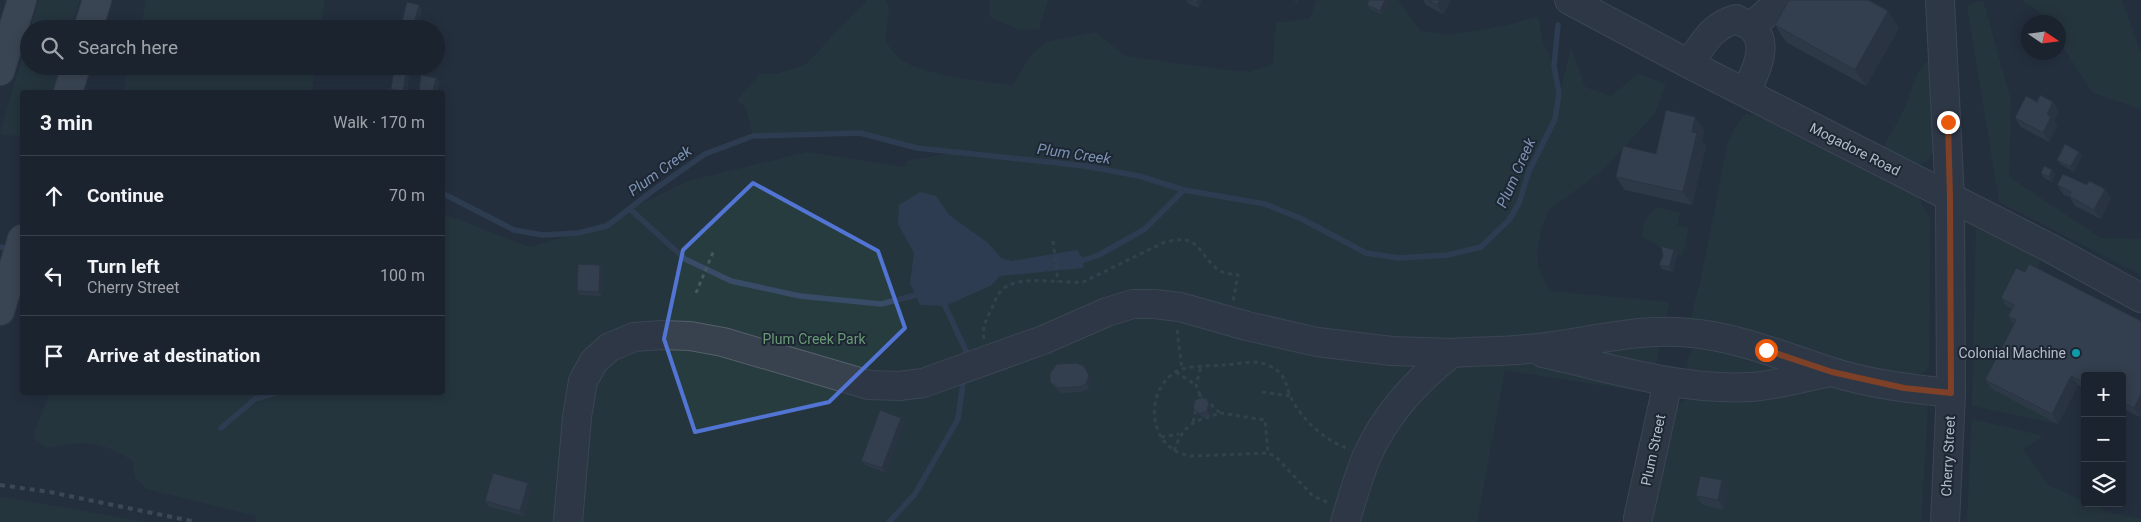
<!DOCTYPE html>
<html lang="en">
<head>
<meta charset="utf-8">
<style>
	:root { --surface:#1b232e; --page:#282f3a; --text:#f1f3f6; --muted:#a0a4aa; --line:#39404a }
	body { margin:0; font-family:Roboto,sans-serif; background:var(--page); color:var(--text) }
	.controls { position:absolute; right:15px; bottom:15px; display:grid; overflow:hidden; border-radius:5px; box-shadow:0 2px 12px #0003 }
	.controls button { width:45px; height:45px; display:grid; place-items:center; padding:0; border:0; border-bottom:1px solid var(--line); background:var(--surface); color:var(--text); font:25px sans-serif }
	.compass { position:absolute; left:2021px; top:15px; width:45px; height:45px; border-radius:50%; background:var(--surface); box-shadow:0 2px 12px #0003; rotate:103deg }
	.stop { position:absolute; width:15px; height:15px; margin:-11px; border:4px solid #ea580c; border-radius:50%; background:#fff }
	.stop.end { background:#ea580c; border-color:#fff; box-shadow:0 1px 5px #0008 }
	.list { margin:0; padding:0; list-style:none }
	h2 { display:flex; justify-content:space-between; align-items:center; height:65px; margin:0; padding:0 20px; font-size:21px }
	h2 small { font-size:16px; font-weight:400; color:var(--muted) }
	.list li { display:grid; grid-template-columns:32px 1fr auto; gap:15px; align-items:center; box-sizing:border-box; height:80px; padding:0 20px; border-top:1px solid var(--line) }
	.list b { display:block; font-size:19px; white-space:nowrap }
	.list p { margin:0; font-size:16px; white-space:nowrap; color:var(--muted) }
	.list em { font-size:16px; font-style:normal; color:var(--muted) }
	.icon { flex:none; width:28px; height:28px; fill:none; stroke:currentColor; stroke-width:2; stroke-linecap:round; stroke-linejoin:round }
	.map { position:relative; flex:none; width:2141px; height:522px; overflow:hidden }
	.search { position:absolute; background:var(--surface); box-shadow:0 2px 12px #0003; left:20px; top:20px; width:425px; height:55px; display:flex; align-items:center; gap:12px; box-sizing:border-box; padding:0 18px; border-radius:28px; color:var(--muted); font-size:19px }
	.panel { position:absolute; background:var(--surface); box-shadow:0 2px 12px #0003; left:20px; top:90px; width:425px; height:305px; border-radius:5px }
	.map>svg:first-child { display:block }
	.green { fill:#263c3f }
	.water { fill:#394c67 }
	.lines { fill:none; stroke-linecap:round; stroke-linejoin:round }
	.stream { stroke:#394c67; stroke-width:5.5 }
	.minor-casing { stroke:#565f6c; stroke-width:30 }
	.major-casing { stroke:#414a57; stroke-width:30 }
	.path { stroke:#44595c; stroke-width:3; stroke-dasharray:4 4; stroke-linecap:butt }
	.minor { stroke:#38414e; stroke-width:28 }
	.major { stroke:#56606e; stroke-width:28 }
	.rail { stroke:#5a6575; stroke-width:4; stroke-dasharray:5 5; stroke-linecap:butt }
	.wall { fill:#3b4654 }
	.shaded-wall { fill:#303945 }
	.building { fill:#455162; stroke:#303945 }
	.route { stroke:#ea580c; stroke-width:6 }
	.marked { fill:none; stroke:#5274d3; stroke-width:4; stroke-linejoin:round }
	.culture-dot { fill:#0f9aa8; stroke:#1d2633; stroke-width:2 }
	.labels { text-anchor:middle; stroke-width:4; stroke-linejoin:round; paint-order:stroke }
	.street-label { font-size:14px; fill:#b4bcc9; stroke:#1d2633 }
	.park-label { font-size:14px; fill:#6b9a76; stroke:#1d2633 }
	.poi-label { font-size:14px; fill:#b4bcc9; stroke:#1d2633; text-anchor:end }
	.water-label { font-size:15px; font-style:italic; fill:#7c92b1; stroke:#1d2633 }
</style>
</head>
<body>
<div class="map">
<svg width="2141" height="522" viewBox="0 0 2141 522">
	<rect width="100%" height="100%" fill="#242f3e"/>
	<!-- green -->
	<path class="green" d="M 39,0 L 80,0 L 71,29 L 30,29 Z
		M 146,0 L 325,0 L 320,29 L 141,29 Z
		M 867,0 L 885,0 L 889,8 L 885,41 C 890,47 896,57 903,61 C 927,76 985,82 1013,85 L 1031,55 L 1047,42 L 1096,32 L 1125,56 L 1218,69 L 1250,72 L 1273,64 L 1276,23 L 1310,19 L 1316,0 L 1398,0 L 1421,31 L 1450,35 L 1503,26 L 1538,17 L 1543,42 L 1554,66 L 1559,93 L 1557,107 L 1571,47 L 1585,87 L 1611,96 L 1638,74 L 1666,84 L 1655,113 L 1621,151 L 1599,173 L 1549,210 L 1541,229 L 1537,252 L 1539,268 L 1549,291 L 1669,302 L 1650,393 L 1505,370 L 1477,522 L 259,522 L 256,521 L 257,516 L 146,489 L 135,477 L 133,461 C 98,439 85,441 46,448 L 34,438 C 36,422 47,408 48,393 L 442,392 L 443,214 L 530,247 L 586,231 L 688,181 L 807,152 L 905,167 L 907,161 L 957,152 L 917,148 L 860,133 L 753,136 L 746,108 L 737,100 L 760,74 L 776,74 L 805,65 Z
		M 989,0 L 1048,0 L 1039,29 L 1020,30 L 990,17 Z
		M 1983,0 L 2011,101 L 2009,177 L 2101,238 L 2141,239 L 2141,275 L 1999,202 L 1967,6 Z
		M 2022,0 L 2122,0 L 2141,54 L 2141,109 L 2093,93 L 2059,41 L 2058,22 L 2046,22 L 2037,10 Z
		M 29,33 L 29,66 L 60,66 L 52,92 L 22,92 L 22,137 L 0,134 Z
		M 1930,59 L 1935,150 L 1927,161 L 1917,166 L 1883,148 C 1890,135 1898,121 1905,107 C 1913,89 1913,73 1930,59 Z
		M 129,66 L 315,66 L 312,92 L 123,92 Z
		M 1746,114 L 1755,115 L 1918,197 L 1926,213 L 1930,216 L 1929,367 L 1923,373 L 1904,376 L 1690,322 L 1701,278 L 1727,146 L 1735,127 Z
		M 1657,207 L 1680,213 L 1677,225 L 1689,228 L 1682,256 L 1664,251 L 1655,243 L 1643,238 C 1642,224 1646,217 1657,207 Z
		M 1976,227 L 2040,256 C 2041,276 2020,293 2007,307 L 2020,314 L 2058,424 L 1972,406 Z
		M 1698,345 L 1788,369 L 1758,380 L 1689,372 C 1684,361 1690,352 1698,345 Z
		M 1835,386 L 1928,405 L 1921,522 L 1654,522 C 1651,506 1667,427 1675,411 C 1679,403 1691,396 1699,391 Z
		M 1972,419 L 2043,436 L 2023,449 L 2048,485 L 2111,513 L 2141,519 L 2141,522 L 1967,522 Z
		M 3,497 L 146,522 L 0,522 L 0,498 Z"/>
	<!-- water -->
	<path class="water" d="M 920,192 L 936,196 L 949,215 L 988,243 L 1001,258 L 1012,261 L 1077,250 L 1084,260 L 1083,268 L 1000,276 L 992,285 L 945,306 L 920,305 L 910,283 L 914,253 L 898,224 L 899,205 Z"/>
	<g class="lines">
		<!-- stream -->
		<path class="stream" d="M 442,193 L 514,230 L 543,235 L 578,233 L 607,226 L 655,189 L 705,154 L 753,136 L 860,133 L 917,148 L 1085,166 L 1139,176 L 1184,190 L 1265,204 L 1302,219 L 1366,253 L 1399,258 L 1448,255 L 1481,247 L 1509,220 L 1519,203 L 1529,171 L 1555,119 L 1559,93 L 1554,66 L 1558,25
			M 630,209 L 685,259 L 731,281 L 800,296 L 881,304 L 916,295
			M 0,247 L 13,249
			M 1084,260 L 1099,255 L 1145,229 L 1184,190
			M 945,306 L 967,353 L 966,359
			M 221,428 L 255,399 L 278,392
			M 889,522 L 915,494 L 958,419 L 964,376"/>
		<!-- minor casing -->
		<g class="minor-casing">
			<path id="minor" d="M 1569,0 L 1689,64 L 2048,247 L 2141,298
				M 1940,0 L 1950,198 L 1951,393 L 1945,522
				M 1751,27 L 1781,0
				M 1689,64 C 1703,44 1711,26 1736,19 C 1740,22 1746,23 1750,26 C 1772,43 1754,74 1746,92
				M 1452,353 C 1477,351 1502,352 1527,349 C 1586,344 1641,325 1700,334 C 1745,340 1788,358 1832,372 C 1870,384 1911,389 1951,393
				M 1543,353 C 1611,368 1681,391 1751,387 C 1778,385 1804,377 1831,372
				M 1638,518 L 1668,382
				M 568,522 L 577,417 L 583,381 L 594,361 L 610,347 L 634,337 L 662,335 L 690,336 L 723,342 L 869,385 L 899,386 L 923,383 L 1043,340 L 1107,312 L 1133,304 L 1154,304 L 1180,307 L 1247,326 L 1317,342 L 1392,351 L 1452,353 C 1416,381 1385,415 1367,456 C 1358,477 1352,500 1345,522"/>
		</g>
		<!-- major casing -->
		<g class="major-casing">
			<path id="major" d="M 88,29 L 97,0
				M 0,71 L 22,0
				M 68,92 L 76,66
				M 0,311 L 22,239"/>
		</g>
		<!-- path -->
		<path class="path" d="M 1053,241 L 1058,282
			M 696,293 L 714,250
			M 1177,330 L 1182,369
			M 984,339 C 982,327 986,320 991,310 C 994,304 996,297 1000,292 C 1014,273 1062,284 1083,282 L 1165,242 C 1200,234 1195,249 1216,268 C 1221,273 1230,274 1238,275 L 1233,301
			M 1176,372 L 1196,385
			M 1262,392 L 1291,396
			M 1200,395 L 1196,385 L 1201,367
			M 1220,413 L 1265,420 L 1268,453
			M 1193,422 L 1196,409
			M 1161,437 L 1179,434
			M 1174,451 C 1184,423 1193,422 1220,413 L 1200,395 L 1198,403
			M 1327,502 L 1313,496 L 1276,457 L 1268,453 L 1192,456 C 1150,452 1142,395 1174,373 C 1186,364 1209,367 1223,365 C 1234,365 1250,360 1261,363 C 1290,371 1283,386 1295,405 C 1307,424 1326,440 1346,448"/>
		<!-- minor -->
		<use href="#minor" class="minor"/>
		<!-- major -->
		<use href="#major" class="major"/>
		<!-- rail -->
		<path class="rail" d="M 0,485 L 50,492 L 196,522"/>
	</g>
	<!-- wall -->
	<path class="wall" d="M 1186,0 L 1201,0 L 1199,8 L 1189,4 Z
		M 1369,0 L 1390,0 L 1383,15 L 1370,9 L 1367,5 Z
		M 1423,0 L 1451,0 L 1443,14 L 1426,5 Z
		M 422,10 L 417,29 L 404,29 L 401,25 Z
		M 1775,25 L 1899,28 L 1866,86 L 1786,42 Z
		M 406,73 L 409,77 L 407,92 L 393,92 L 391,89 Z
		M 2037,102 L 2053,102 L 2059,111 L 2054,121 L 2057,126 L 2049,142 L 2021,127 L 2015,118 Z
		M 1695,117 L 1704,130 L 1702,141 L 1706,146 L 1692,205 L 1625,190 L 1616,177 L 1656,154 Z
		M 2079,152 L 2082,156 L 2074,172 L 2060,164 L 2057,160 Z
		M 2052,170 L 2055,175 L 2052,182 L 2044,178 L 2041,173 Z
		M 2057,185 L 2087,185 L 2105,189 L 2111,198 L 2101,219 L 2075,206 L 2070,197 L 2064,195 Z
		M 1674,250 L 1677,254 L 1673,272 L 1662,269 L 1659,265 L 1663,256 Z
		M 600,265 L 603,270 L 602,296 L 580,295 L 577,291 Z
		M 2025,272 L 2141,321 L 2141,416 L 2140,417 L 2122,408 L 2122,376 L 2085,376 L 2085,389 L 2078,385 L 2058,424 L 1992,389 L 1985,380 L 2014,324 L 2008,316 L 2012,309 L 2007,307 L 2001,298 Z
		M 1084,366 L 1092,379 L 1089,388 L 1081,392 L 1061,393 L 1050,382 Z
		M 1193,408 L 1212,408 L 1211,416 L 1203,418 L 1197,413 Z
		M 901,418 L 904,423 L 886,473 L 865,465 L 861,461 Z
		M 1722,480 L 1728,489 L 1724,510 L 1703,505 L 1696,496 Z
		M 528,483 L 531,488 L 524,516 L 488,506 L 485,501 Z"/>
	<!-- shaded-wall -->
	<path class="shaded-wall" d="M 1197,0 L 1201,0 L 1199,8 L 1196,3 Z
		M 1294,0 L 1299,0 L 1297,4 Z
		M 1385,0 L 1390,0 L 1383,15 L 1380,11 Z
		M 1440,0 L 1451,0 L 1443,14 L 1437,5 Z
		M 419,5 L 422,10 L 417,29 L 413,29 L 413,28 Z
		M 1888,11 L 1899,28 L 1866,86 L 1855,70 Z
		M 406,73 L 409,77 L 407,92 L 404,92 L 403,91 Z
		M 436,78 L 440,82 L 437,92 L 433,92 Z
		M 2053,102 L 2059,111 L 2054,121 L 2057,126 L 2049,142 L 2043,133 L 2047,114 Z
		M 1695,117 L 1704,130 L 1702,141 L 1706,146 L 1692,205 L 1683,192 L 1692,132 Z
		M 2079,152 L 2082,156 L 2074,172 L 2070,167 Z
		M 2052,170 L 2055,175 L 2052,182 L 2049,177 Z
		M 2105,189 L 2111,198 L 2101,219 L 2094,210 Z
		M 1674,250 L 1677,254 L 1673,272 L 1669,267 Z
		M 600,265 L 603,270 L 602,296 L 599,292 Z
		M 1084,366 L 1092,379 L 1089,388 L 1086,384 Z
		M 2071,376 L 2078,385 L 2058,424 L 2052,414 Z
		M 2141,394 L 2141,416 L 2140,417 L 2134,408 Z
		M 1209,403 L 1212,408 L 1211,416 L 1207,411 Z
		M 901,418 L 904,423 L 886,473 L 882,468 Z
		M 1722,480 L 1728,489 L 1724,510 L 1718,500 Z
		M 528,483 L 531,488 L 524,516 L 520,511 Z"/>
	<!-- building -->
	<path class="building" d="M 1186,0 L 1197,0 L 1196,3 Z
		M 1369,0 L 1385,0 L 1380,11 L 1367,5 Z
		M 1428,0 L 1440,0 L 1437,5 Z
		M 1789,0 L 1868,0 L 1888,11 L 1855,70 L 1775,25 Z
		M 407,2 L 419,5 L 413,28 L 401,25 Z
		M 394,70 L 406,73 L 403,91 L 391,89 Z
		M 421,75 L 436,78 L 433,92 L 419,92 Z
		M 2040,95 L 2053,102 L 2047,114 L 2051,117 L 2043,133 L 2015,118 L 2026,96 L 2037,102 Z
		M 1666,110 L 1695,117 L 1692,132 L 1697,133 L 1683,192 L 1616,177 L 1623,146 L 1656,154 Z
		M 2065,144 L 2079,152 L 2070,167 L 2057,160 Z
		M 2044,166 L 2052,170 L 2049,177 L 2041,173 Z
		M 2063,174 L 2087,185 L 2089,181 L 2105,189 L 2094,210 L 2069,196 L 2071,192 L 2057,185 Z
		M 1661,246 L 1674,250 L 1669,267 L 1659,265 L 1663,256 Z
		M 578,264 L 600,265 L 599,292 L 577,291 Z
		M 2029,264 L 2141,321 L 2141,394 L 2134,408 L 2122,402 L 2122,376 L 2085,376 L 2085,383 L 2071,376 L 2052,414 L 1985,380 L 2016,320 L 2008,316 L 2014,305 L 2001,298 L 2016,268 L 2025,272 Z
		M 1077,363 L 1084,366 L 1089,375 L 1086,384 L 1078,387 L 1058,388 L 1050,382 L 1050,373 L 1057,364 Z
		M 1203,397 L 1209,403 L 1207,411 L 1199,414 L 1193,408 L 1195,400 Z
		M 880,410 L 901,418 L 882,468 L 861,461 Z
		M 493,473 L 528,483 L 520,511 L 485,501 Z
		M 1700,476 L 1722,480 L 1718,500 L 1696,496 Z"/>
	<g class="lines">
		<!-- route -->
		<path class="route" d="M 1766,350 L 1832,372 L 1904,388 L 1951,393 L 1950,198 L 1948,122"/>
	</g>
	<!-- marked area -->
	<path d="M0 0H2141V522H0ZM 753,183 L 878,251 L 905,328 L 829,402 L 695,432 L 664,339 L 683,250 Z" fill="#242f3e" fill-opacity=".55" fill-rule="evenodd"/>
	<path class="marked" d="M 753,183 L 878,251 L 905,328 L 829,402 L 695,432 L 664,339 L 683,250 Z"/>
	<!-- markers -->
	<circle class="culture-dot" cx="2076" cy="353" r="5"/>
	<g class="labels">
		<!-- street labels -->
		<g class="street-label">
			<text transform="translate(1855 149) rotate(27)" y="5">Mogadore Road</text>
			<text transform="translate(1653 450) rotate(-78)" y="5">Plum Street</text>
			<text transform="translate(1948 456) rotate(-87)" y="5">Cherry Street</text>
		</g>
		<!-- park labels -->
		<g class="park-label">
			<text x="814" y="344">Plum Creek Park</text>
		</g>
		<!-- poi labels -->
		<g class="poi-label">
			<text x="2066" y="358">Colonial Machine</text>
		</g>
		<!-- water labels -->
		<g class="water-label">
			<text transform="translate(1074 154) rotate(8)" y="5">Plum Creek</text>
			<text transform="translate(660 171) rotate(-36)" y="5">Plum Creek</text>
			<text transform="translate(1516 173) rotate(-66)" y="5">Plum Creek</text>
		</g>
	</g>
</svg>
<div class="controls">
<button>+</button>
<button>−</button>
<button><svg class="icon" aria-label="layers" viewBox="0 0 24 24"><path d="M12 4l9 5-9 5-9-5zM3 14l9 5 9-5"/></svg></button>
</div>
<svg class="compass" viewBox="-18 -18 36 36"><path d="M0-13l5 13h-10z" fill="#e53935"/><path d="M0 13l5-13h-10z" fill="#a0a4aa"/></svg>
<div class="stop" style="left:1766px;top:350px"></div>
<div class="stop end" style="left:1948px;top:122px"></div>
<div class="search"><svg class="icon" aria-label="search" viewBox="0 0 24 24"><circle cx="10" cy="10" r="6"/><path d="M15 15l6 6"/></svg>Search here</div>
<section class="panel">
<h2>3 min<small>Walk · 170 m</small></h2>
<ul class="list">
<li><svg class="icon" aria-label="ahead" viewBox="0 0 24 24"><path d="M12 20V5M6 11l6-6 6 6"/></svg><div><b>Continue</b></div><em>70 m</em></li>
<li><svg class="icon" aria-label="left" viewBox="0 0 24 24"><path d="M17 20v-9H6M10 6l-5 5 5 5"/></svg><div><b>Turn left</b><p>Cherry Street</p></div><em>100 m</em></li>
<li><svg class="icon" aria-label="arrive" viewBox="0 0 24 24"><path d="M6 21V4h12l-3 4 3 4H6"/></svg><div><b>Arrive at destination</b></div></li>
</ul>
</section>
</div>
</body>
</html>
